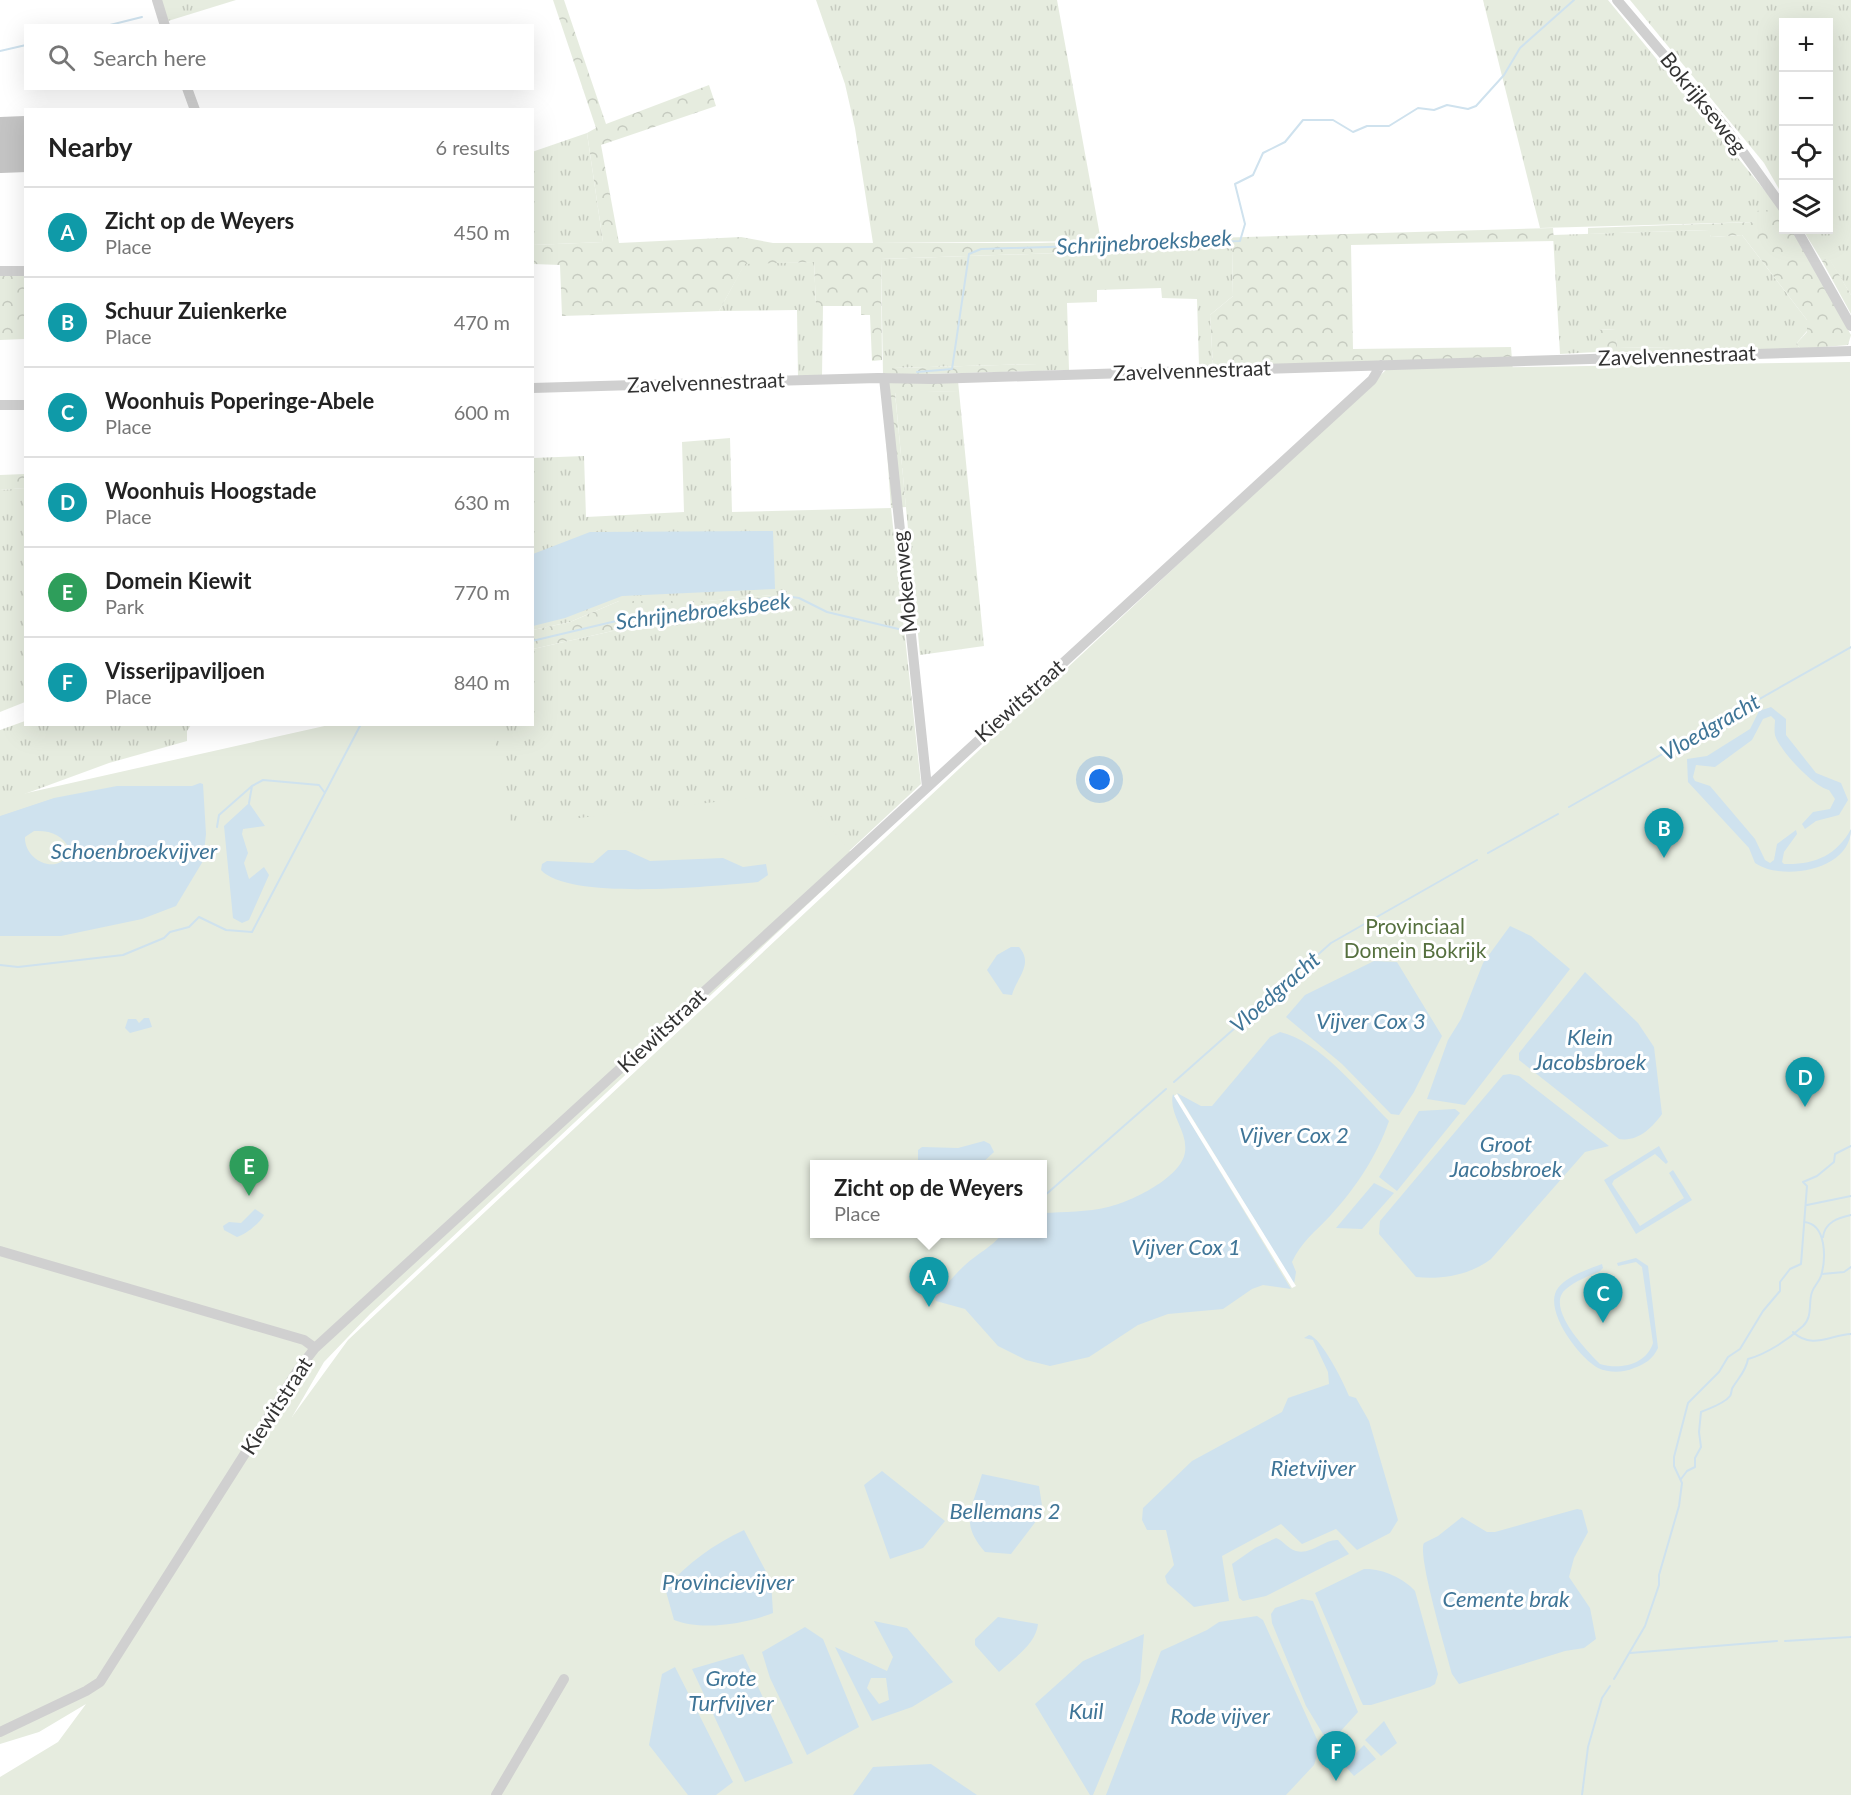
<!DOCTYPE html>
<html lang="en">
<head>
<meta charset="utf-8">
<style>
	:root { --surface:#fff; --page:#f6f6f6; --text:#222; --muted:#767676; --line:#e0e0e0; --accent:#7c3aed }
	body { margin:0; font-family:Lato,sans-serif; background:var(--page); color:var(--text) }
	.controls { position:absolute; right:18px; top:18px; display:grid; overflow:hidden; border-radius:0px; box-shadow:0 6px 24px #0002 }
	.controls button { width:54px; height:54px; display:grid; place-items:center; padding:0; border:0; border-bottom:2px solid var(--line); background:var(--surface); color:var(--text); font:30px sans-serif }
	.you { position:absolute; left:1100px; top:780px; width:21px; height:21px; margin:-15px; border:4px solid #fff; border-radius:50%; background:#1a73e8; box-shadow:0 0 0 9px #1a73e833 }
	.badge { display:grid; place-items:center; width:39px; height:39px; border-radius:50%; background:var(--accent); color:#fff; font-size:20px; font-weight:700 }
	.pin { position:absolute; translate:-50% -50px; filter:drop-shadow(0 2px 3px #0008) }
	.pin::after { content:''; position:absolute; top:32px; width:21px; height:18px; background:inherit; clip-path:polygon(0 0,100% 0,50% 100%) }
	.popup { position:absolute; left:810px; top:1160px; width:237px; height:78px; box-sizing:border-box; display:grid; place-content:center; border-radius:0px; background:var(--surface); filter:drop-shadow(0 2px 4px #0005); font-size:20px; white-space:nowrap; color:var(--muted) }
	.popup b { font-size:22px; color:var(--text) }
	.popup::after { content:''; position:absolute; left:50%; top:100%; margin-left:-12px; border:12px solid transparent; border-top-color:var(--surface) }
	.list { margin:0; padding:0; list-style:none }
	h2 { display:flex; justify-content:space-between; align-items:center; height:78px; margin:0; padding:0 24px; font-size:26px }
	h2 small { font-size:20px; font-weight:400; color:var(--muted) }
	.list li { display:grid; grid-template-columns:39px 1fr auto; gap:18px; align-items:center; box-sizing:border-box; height:90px; padding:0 24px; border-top:2px solid var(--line) }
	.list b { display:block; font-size:22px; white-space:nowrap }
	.list p { margin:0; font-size:20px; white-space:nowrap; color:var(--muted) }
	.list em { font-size:20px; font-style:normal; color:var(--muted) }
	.icon { flex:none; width:33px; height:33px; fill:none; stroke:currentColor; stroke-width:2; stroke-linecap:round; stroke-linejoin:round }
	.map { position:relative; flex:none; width:1851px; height:1795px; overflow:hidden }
	.search { position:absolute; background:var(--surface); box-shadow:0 6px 24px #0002; left:24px; top:24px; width:510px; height:66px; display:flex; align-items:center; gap:15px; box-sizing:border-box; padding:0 21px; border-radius:0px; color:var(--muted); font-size:22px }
	.panel { position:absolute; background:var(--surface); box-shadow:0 6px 24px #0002; left:24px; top:108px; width:510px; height:618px; border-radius:0px }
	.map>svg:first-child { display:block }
	.grass { fill:url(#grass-tufts) }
	.forest { fill:url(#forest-crowns) }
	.park { fill:#e6ecdf; fill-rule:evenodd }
	.water { fill:#cfe2ee; fill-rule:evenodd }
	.pier { fill:#fff }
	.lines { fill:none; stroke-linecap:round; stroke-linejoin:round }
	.stream { stroke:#cfe2ee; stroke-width:2 }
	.runway { stroke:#c4c4c4; stroke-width:56 }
	.minor { stroke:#d0d0d0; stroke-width:10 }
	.labels { text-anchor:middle; stroke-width:6; stroke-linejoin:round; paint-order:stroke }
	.street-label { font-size:21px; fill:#333; stroke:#fff }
	.park-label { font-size:21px; fill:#56703f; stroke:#fff }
	.water-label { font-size:22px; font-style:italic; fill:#3f7597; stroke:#fff }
</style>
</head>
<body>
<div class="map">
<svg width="1851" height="1795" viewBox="0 0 1851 1795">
	<defs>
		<pattern id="grass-tufts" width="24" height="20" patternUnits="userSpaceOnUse" patternTransform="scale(1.5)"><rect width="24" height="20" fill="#e6ecdf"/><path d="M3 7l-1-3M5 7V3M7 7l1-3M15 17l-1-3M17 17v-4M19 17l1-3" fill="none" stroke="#c6cbc0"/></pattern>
		<pattern id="forest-crowns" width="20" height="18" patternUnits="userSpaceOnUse" patternTransform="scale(1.5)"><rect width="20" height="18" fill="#e6ecdf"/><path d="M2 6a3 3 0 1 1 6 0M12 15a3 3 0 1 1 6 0" fill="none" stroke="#c6cbc0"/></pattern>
	</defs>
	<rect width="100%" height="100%" fill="#fff"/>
	<!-- grass -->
	<path class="grass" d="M 161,0 L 236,0 L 168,21 Z
		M 816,0 L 1057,0 L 1101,241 L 873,243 L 855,128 L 845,84 Z
		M 1483,0 L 1608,0 L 1780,209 L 1757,222 L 1540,228 Z
		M 1630,0 L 1851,0 L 1851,295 L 1829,259 L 1822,261 L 1803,230 L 1828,230 L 1828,22 L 1784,22 L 1783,196 L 1764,163 Z
		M 587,133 L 603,242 L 533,245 L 532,152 Z
		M 1709,230 L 1711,237 L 1742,235 L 1807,320 L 1807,331 L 1796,344 L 1801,349 L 1674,352 L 1674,347 L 1617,348 L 1615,329 L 1597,330 L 1597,352 L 1560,354 L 1553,235 Z
		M 1232,247 L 1233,296 L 1210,315 L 1213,366 L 1199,366 L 1197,299 L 1162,298 L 1161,288 L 1097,290 L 1097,302 L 1067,303 L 1069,370 L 1038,371 L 1038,364 L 893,368 L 893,375 L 883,374 L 881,259 Z
		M 814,262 L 816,305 L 823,306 L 822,376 L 798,377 L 797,310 L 719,311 L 745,263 Z
		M 959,391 L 984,646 L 920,655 L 895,392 Z
		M 730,438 L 732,512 L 891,508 L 921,784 L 803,894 L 168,1124 L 369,725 L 532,724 L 533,649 L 639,625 L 647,618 L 698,616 L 773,595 L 707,601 L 619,601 L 570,622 L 533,630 L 533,458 L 584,456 L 586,517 L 684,512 L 682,442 Z
		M 25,488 L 25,702 L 0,712 L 0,490 Z
		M 25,721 L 26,724 L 191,725 L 187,731 L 187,741 L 109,763 L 0,803 L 0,730 Z"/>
	<!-- forest -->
	<path class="forest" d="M 553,0 L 564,0 L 606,124 L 709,85 L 716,106 L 601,145 L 619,243 L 741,237 L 773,243 L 1038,243 L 1553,228 L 1554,241 L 1351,245 L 1353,349 L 1511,347 L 1513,372 L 1416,368 L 1213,366 L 1210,315 L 1233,296 L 1232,247 L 881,259 L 882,360 L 872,361 L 870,315 L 861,315 L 861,306 L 816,306 L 814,262 L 745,264 L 719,311 L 562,316 L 560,265 L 533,264 L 532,245 L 603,242 L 587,133 L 596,128 Z
		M 1780,209 L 1783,215 L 1784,230 L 1792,230 L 1851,335 L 1848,345 L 1801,349 L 1796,344 L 1807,332 L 1807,320 L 1742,235 L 1711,237 L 1708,230 L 1588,234 L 1588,228 L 1756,222 L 1756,211 Z
		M 1829,258 L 1851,295 L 1851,314 L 1822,261 Z
		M 25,274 L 25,339 L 0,340 L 0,275 Z
		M 1616,329 L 1617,348 L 1674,347 L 1674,352 L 1597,352 L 1596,330 Z
		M 1038,364 L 1038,371 L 893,375 L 892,368 Z
		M 958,381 L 959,391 L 895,393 L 906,507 L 891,508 L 882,383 Z
		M 25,474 L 25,488 L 0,490 L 0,475 Z
		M 773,595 L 772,604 L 712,615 L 647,618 L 639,625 L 533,649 L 533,630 L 570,622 L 619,601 L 707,601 Z"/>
	<!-- park -->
	<path class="park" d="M 1850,362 L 1851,1795 L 0,1795 L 0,1777 L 58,1742 L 86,1704 L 39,1732 L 0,1744 L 0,799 L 329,725 L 492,725 L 511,826 L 801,792 L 856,859 L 370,1314 L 324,1362 L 292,1417 L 348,1340 L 1387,369 ZM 815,1164 L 1043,1164 L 1043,1234 L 815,1234 Z"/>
	<!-- water -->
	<path class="water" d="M 773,531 L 775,589 L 622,596 L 565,618 L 533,626 L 533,554 L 590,532 Z
		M 1771,707 L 1786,719 L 1786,735 L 1816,773 L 1841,783 L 1848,800 L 1839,815 L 1816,821 L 1805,829 L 1802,824 L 1813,812 L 1830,809 L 1835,799 L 1829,790 C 1814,787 1779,750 1775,735 C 1774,730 1775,724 1775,720 L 1771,716 L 1763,719 L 1752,740 L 1715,767 L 1696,765 L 1693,777 L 1695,781 L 1710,786 L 1755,839 L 1765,860 L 1770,863 L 1774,860 L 1777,844 L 1796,830 L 1797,834 L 1784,852 L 1782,862 L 1784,864 C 1814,865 1836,856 1851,829 C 1851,870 1783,882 1755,863 L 1749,848 L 1688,782 L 1687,759 L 1707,756 L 1750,729 L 1759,711 Z
		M 200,783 L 203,784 L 206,834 L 203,861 L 176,906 L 142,919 L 61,936 L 0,936 L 0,816 L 54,798 L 117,786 L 192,786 ZM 34,831 C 51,830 63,835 70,850 C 61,877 24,862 25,837 Z
		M 249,803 L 265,826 L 243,829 L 242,834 L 248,853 L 244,863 L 249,879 L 264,867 L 269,875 L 249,920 L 242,923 L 233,918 L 224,826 Z
		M 608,850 L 626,850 L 650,861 L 723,858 L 743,867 L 766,864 L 768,875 L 758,882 C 715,886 569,901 541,870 L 542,864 L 547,861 L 593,863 Z
		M 1510,926 L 1531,936 L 1570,969 L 1465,1105 L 1427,1099 L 1448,1040 L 1461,1019 L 1483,963 Z
		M 1011,947 L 1019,947 C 1034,964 1017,977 1012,995 L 1003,994 L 987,970 L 997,955 Z
		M 1374,961 L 1397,962 L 1442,1036 L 1414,1092 L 1399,1115 L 1391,1114 L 1342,1064 L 1286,1017 L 1305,995 Z
		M 1585,972 L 1638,1023 L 1654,1047 L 1662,1114 C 1652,1128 1638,1142 1619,1139 L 1519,1060 L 1519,1053 Z
		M 144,1018 L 149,1018 L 152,1027 L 130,1033 L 125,1028 L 128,1019 L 136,1019 L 139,1023 Z
		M 1280,1032 C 1320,1041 1360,1092 1389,1121 C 1377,1156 1355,1189 1330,1216 C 1315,1232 1301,1242 1292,1262 L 1296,1272 L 1294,1284 L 1177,1093 L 1201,1106 L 1212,1106 L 1270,1037 Z
		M 1510,1074 L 1519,1076 L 1609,1146 L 1585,1152 L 1491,1259 C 1470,1275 1441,1280 1416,1277 L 1379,1234 L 1380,1221 L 1503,1075 Z
		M 1173,1094 L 1291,1289 L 1263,1285 L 1252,1289 L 1223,1309 L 1168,1314 L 1138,1325 L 1089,1357 L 1050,1366 L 1026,1360 L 998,1346 L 965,1309 L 936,1301 L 935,1297 C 946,1286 954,1275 965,1265 C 978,1253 992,1247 1002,1234 L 1043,1234 L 1043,1213 C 1064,1212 1088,1212 1108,1207 C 1131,1202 1182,1177 1185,1152 C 1188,1131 1168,1114 1173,1094 Z
		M 1455,1109 L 1460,1113 L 1397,1191 L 1379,1177 L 1419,1111 Z
		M 984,1141 L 990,1144 L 994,1152 L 981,1164 L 918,1164 L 918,1150 L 922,1147 L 958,1148 Z
		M 1659,1146 L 1668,1162 L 1666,1164 L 1655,1154 L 1614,1180 L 1612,1184 L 1640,1226 L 1684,1198 L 1669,1173 L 1673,1170 L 1692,1200 L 1636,1234 L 1604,1180 Z
		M 1374,1183 L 1394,1193 L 1362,1229 L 1336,1228 Z
		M 255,1209 L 264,1215 C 260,1223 245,1235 237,1237 L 224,1230 L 223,1226 L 229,1222 L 241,1223 Z
		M 1636,1258 L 1648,1266 L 1658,1348 C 1653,1359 1645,1364 1634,1368 C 1623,1373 1609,1373 1598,1368 C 1579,1358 1542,1309 1558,1288 C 1567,1276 1589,1269 1602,1264 L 1603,1268 L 1600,1271 C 1589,1276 1575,1281 1566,1289 C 1544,1307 1587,1351 1600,1364 C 1620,1370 1646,1365 1653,1343 L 1642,1267 L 1636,1262 L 1618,1266 L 1617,1263 Z
		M 1309,1335 C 1321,1337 1344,1383 1349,1396 L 1356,1398 L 1369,1421 L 1398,1520 L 1390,1533 L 1357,1550 L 1336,1529 L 1302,1544 L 1281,1524 L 1222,1556 L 1229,1601 L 1194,1607 L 1167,1583 L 1165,1576 L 1174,1565 L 1166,1530 L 1147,1530 L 1142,1520 L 1143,1508 L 1192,1461 L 1282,1412 L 1288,1398 L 1329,1384 L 1328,1372 L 1313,1340 L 1304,1338 Z
		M 882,1471 L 945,1521 L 923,1548 L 890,1559 L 864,1485 Z
		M 982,1474 L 1039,1486 L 1043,1512 L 1011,1554 L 985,1552 C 959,1522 972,1509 982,1474 Z
		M 1577,1509 L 1582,1510 L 1588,1532 L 1574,1558 L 1569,1577 L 1590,1608 L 1596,1639 L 1584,1648 L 1565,1651 L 1459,1684 L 1452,1674 C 1447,1654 1417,1555 1424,1543 L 1438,1536 L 1462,1517 L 1487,1532 L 1495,1532 Z
		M 744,1530 L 771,1581 L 773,1613 C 745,1624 702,1631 674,1620 L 665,1588 C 689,1563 712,1545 744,1530 Z
		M 1276,1538 C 1284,1541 1288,1549 1296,1551 C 1312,1555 1324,1539 1338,1540 L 1349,1554 L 1266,1596 L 1243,1601 L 1239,1598 L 1232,1564 L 1255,1548 Z
		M 1364,1569 C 1381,1568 1404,1578 1415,1591 L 1438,1674 L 1435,1684 L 1430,1687 L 1371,1705 L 1363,1705 L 1361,1701 L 1315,1593 Z
		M 1302,1599 L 1313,1601 L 1358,1712 L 1329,1744 L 1306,1706 L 1272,1623 L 1271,1614 L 1275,1608 Z
		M 1257,1616 L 1263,1620 L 1320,1746 L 1314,1765 L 1286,1795 L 1106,1795 L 1161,1651 L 1207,1630 L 1219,1622 Z
		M 998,1617 L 1038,1624 C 1036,1644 1014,1658 999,1672 L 975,1645 L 975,1639 Z
		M 874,1621 L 907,1628 L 953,1682 L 912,1707 L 872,1721 L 835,1647 L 887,1671 L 893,1657 ZM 871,1678 L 886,1678 L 889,1700 L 879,1704 L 867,1688 Z
		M 805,1627 L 823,1639 L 859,1727 L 807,1755 L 770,1678 L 762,1652 Z
		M 1144,1634 L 1140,1682 L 1093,1795 L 1090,1795 L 1035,1704 L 1083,1661 Z
		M 743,1654 L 793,1763 L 745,1782 L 692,1669 Z
		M 675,1667 L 733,1782 L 716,1795 L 688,1795 L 649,1745 L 662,1674 Z
		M 1384,1721 L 1397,1743 L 1381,1756 L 1365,1740 Z
		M 1364,1745 L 1376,1759 L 1354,1776 L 1344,1765 Z
		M 931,1764 L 977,1795 L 853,1795 L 873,1767 Z"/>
	<!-- pier -->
	<path class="pier" d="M 1177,1094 L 1296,1286 L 1292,1288 L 1174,1096 Z"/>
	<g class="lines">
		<!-- stream -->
		<path class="stream" d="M 106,26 L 142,17
			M 0,51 L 26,45
			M 917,372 L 952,369 L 969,254 L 981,249 L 1240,241 L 1245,224 L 1235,184 L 1253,175 L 1263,153 L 1285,142 L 1303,120 L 1333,120 L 1353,132 L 1367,126 L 1389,126 L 1418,108 L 1434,110 L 1447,105 L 1468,109 L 1476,106 L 1504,75 L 1520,48 L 1574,0
			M 532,641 L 633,617 L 785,596 L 799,598 L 827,612 L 907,631
			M 249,803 L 252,786 L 263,780 L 319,785 L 325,793
			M 1569,807 L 1851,647
			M 217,827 L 219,815 L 252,786
			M 1488,853 L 1558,814
			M 0,965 L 18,967 L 123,955 L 164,938 L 170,932 L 189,927 L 199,917 L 226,930 L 252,932 L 361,724
			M 1174,1082 L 1331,943 L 1477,860
			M 1043,1197 L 1166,1089
			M 1807,1205 L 1851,1196
			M 1823,1237 C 1825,1222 1838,1218 1851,1215
			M 1822,1274 L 1844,1272 L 1851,1267
			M 1793,1332 C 1812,1350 1830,1335 1851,1334
			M 1681,1479 L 1687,1471 L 1695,1467 L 1695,1458 L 1701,1447 L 1699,1432 L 1701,1412 C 1710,1408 1724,1404 1730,1396 C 1732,1393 1731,1389 1733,1387 C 1739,1377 1746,1371 1748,1359 C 1767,1354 1789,1339 1803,1326 C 1813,1317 1808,1303 1812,1292 C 1814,1286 1819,1282 1821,1276 C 1826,1259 1827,1224 1804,1222
			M 1785,1641 L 1851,1637
			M 1630,1653 L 1777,1641
			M 1614,1679 L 1645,1626 L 1659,1585 L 1659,1575 L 1679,1506 L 1682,1483 L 1674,1466 L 1674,1457 L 1688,1403 L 1719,1372 L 1728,1357 L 1740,1349 L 1763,1311 L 1780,1291 L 1780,1282 L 1790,1269 L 1801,1264 L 1807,1186 L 1803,1182 L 1817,1176 L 1834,1162 L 1835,1154 L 1851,1146
			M 1582,1795 L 1588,1747 L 1602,1698 L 1610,1686"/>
		<!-- runway -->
		<path class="runway" d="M 0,145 L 26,144"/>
		<!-- minor -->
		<path class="minor" d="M 157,0 L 165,26
			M 1617,0 L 1725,127 L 1784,209
			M 187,88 L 195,110
			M 1797,230 L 1851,326
			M 0,271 L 26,271
			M 884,378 L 927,787
			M 532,388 L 878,378 L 931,379 L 1851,351
			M 0,405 L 26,405
			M 0,1251 L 304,1340 L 315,1348
			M 0,1732 L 86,1691 L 100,1682 L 298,1370 L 315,1348 L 1372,380 L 1381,365
			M 496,1795 L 564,1679"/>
	</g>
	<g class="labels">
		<!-- street labels -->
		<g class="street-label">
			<text transform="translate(1703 103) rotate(51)" y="7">Bokrijkseweg</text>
			<text transform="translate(1677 356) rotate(-2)" y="7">Zavelvennestraat</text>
			<text transform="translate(1192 371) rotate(-2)" y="7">Zavelvennestraat</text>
			<text transform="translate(706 383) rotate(-2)" y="7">Zavelvennestraat</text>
			<text transform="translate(905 582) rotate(-96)" y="7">Mokenweg</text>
			<text transform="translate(1020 701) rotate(-42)" y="7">Kiewitstraat</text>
			<text transform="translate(662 1031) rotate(-43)" y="7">Kiewitstraat</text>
			<text transform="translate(277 1406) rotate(-57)" y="7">Kiewitstraat</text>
		</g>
		<!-- park labels -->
		<g class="park-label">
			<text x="1415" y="934">Provinciaal<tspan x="1415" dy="24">Domein Bokrijk</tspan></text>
		</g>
		<!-- water labels -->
		<g class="water-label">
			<text transform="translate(1144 242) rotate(-3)" y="8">Schrijnebroeksbeek</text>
			<text transform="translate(703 611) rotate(-7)" y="8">Schrijnebroeksbeek</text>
			<text transform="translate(1710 727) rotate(-30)" y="8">Vloedgracht</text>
			<text x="134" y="859">Schoenbroekvijver</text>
			<text transform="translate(1275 992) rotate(-41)" y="8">Vloedgracht</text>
			<text x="1371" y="1029">Vijver Cox 3</text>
			<text x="1590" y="1045">Klein<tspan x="1590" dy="25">Jacobsbroek</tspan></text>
			<text x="1294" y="1143">Vijver Cox 2</text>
			<text x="1506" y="1152">Groot<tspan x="1506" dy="25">Jacobsbroek</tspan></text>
			<text x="1186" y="1255">Vijver Cox 1</text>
			<text x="1313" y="1476">Rietvijver</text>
			<text x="1005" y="1519">Bellemans 2</text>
			<text x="728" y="1590">Provincievijver</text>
			<text x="1506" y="1607">Cemente brak</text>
			<text x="731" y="1686">Grote<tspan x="731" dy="25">Turfvijver</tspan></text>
			<text x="1086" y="1719">Kuil</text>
			<text x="1220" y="1724">Rode vijver</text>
		</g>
	</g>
</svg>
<div class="controls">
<button>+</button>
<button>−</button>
<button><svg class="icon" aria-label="locate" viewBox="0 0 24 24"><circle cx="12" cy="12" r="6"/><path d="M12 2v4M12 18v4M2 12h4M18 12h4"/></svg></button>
<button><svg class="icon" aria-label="layers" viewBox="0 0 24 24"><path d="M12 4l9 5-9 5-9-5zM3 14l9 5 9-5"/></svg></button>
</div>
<div class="you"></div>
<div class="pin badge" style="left:929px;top:1307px;background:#0f9aa8">A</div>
<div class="popup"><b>Zicht op de Weyers</b>Place</div>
<div class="pin badge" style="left:1664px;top:858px;background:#0f9aa8">B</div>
<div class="pin badge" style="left:1603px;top:1323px;background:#0f9aa8">C</div>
<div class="pin badge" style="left:1805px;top:1107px;background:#0f9aa8">D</div>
<div class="pin badge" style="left:249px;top:1196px;background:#2e9e5b">E</div>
<div class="pin badge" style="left:1336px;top:1781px;background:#0f9aa8">F</div>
<div class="search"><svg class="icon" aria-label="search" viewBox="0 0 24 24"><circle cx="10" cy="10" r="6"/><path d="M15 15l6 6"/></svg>Search here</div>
<section class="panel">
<h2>Nearby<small>6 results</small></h2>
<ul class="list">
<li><span class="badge" style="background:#0f9aa8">A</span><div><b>Zicht op de Weyers</b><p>Place</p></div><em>450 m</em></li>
<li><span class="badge" style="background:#0f9aa8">B</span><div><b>Schuur Zuienkerke</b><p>Place</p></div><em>470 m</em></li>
<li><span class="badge" style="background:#0f9aa8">C</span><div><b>Woonhuis Poperinge-Abele</b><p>Place</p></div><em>600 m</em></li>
<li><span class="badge" style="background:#0f9aa8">D</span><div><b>Woonhuis Hoogstade</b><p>Place</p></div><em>630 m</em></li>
<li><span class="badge" style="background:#2e9e5b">E</span><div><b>Domein Kiewit</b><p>Park</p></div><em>770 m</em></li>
<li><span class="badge" style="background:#0f9aa8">F</span><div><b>Visserijpaviljoen</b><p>Place</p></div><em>840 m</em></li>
</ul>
</section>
</div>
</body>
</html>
